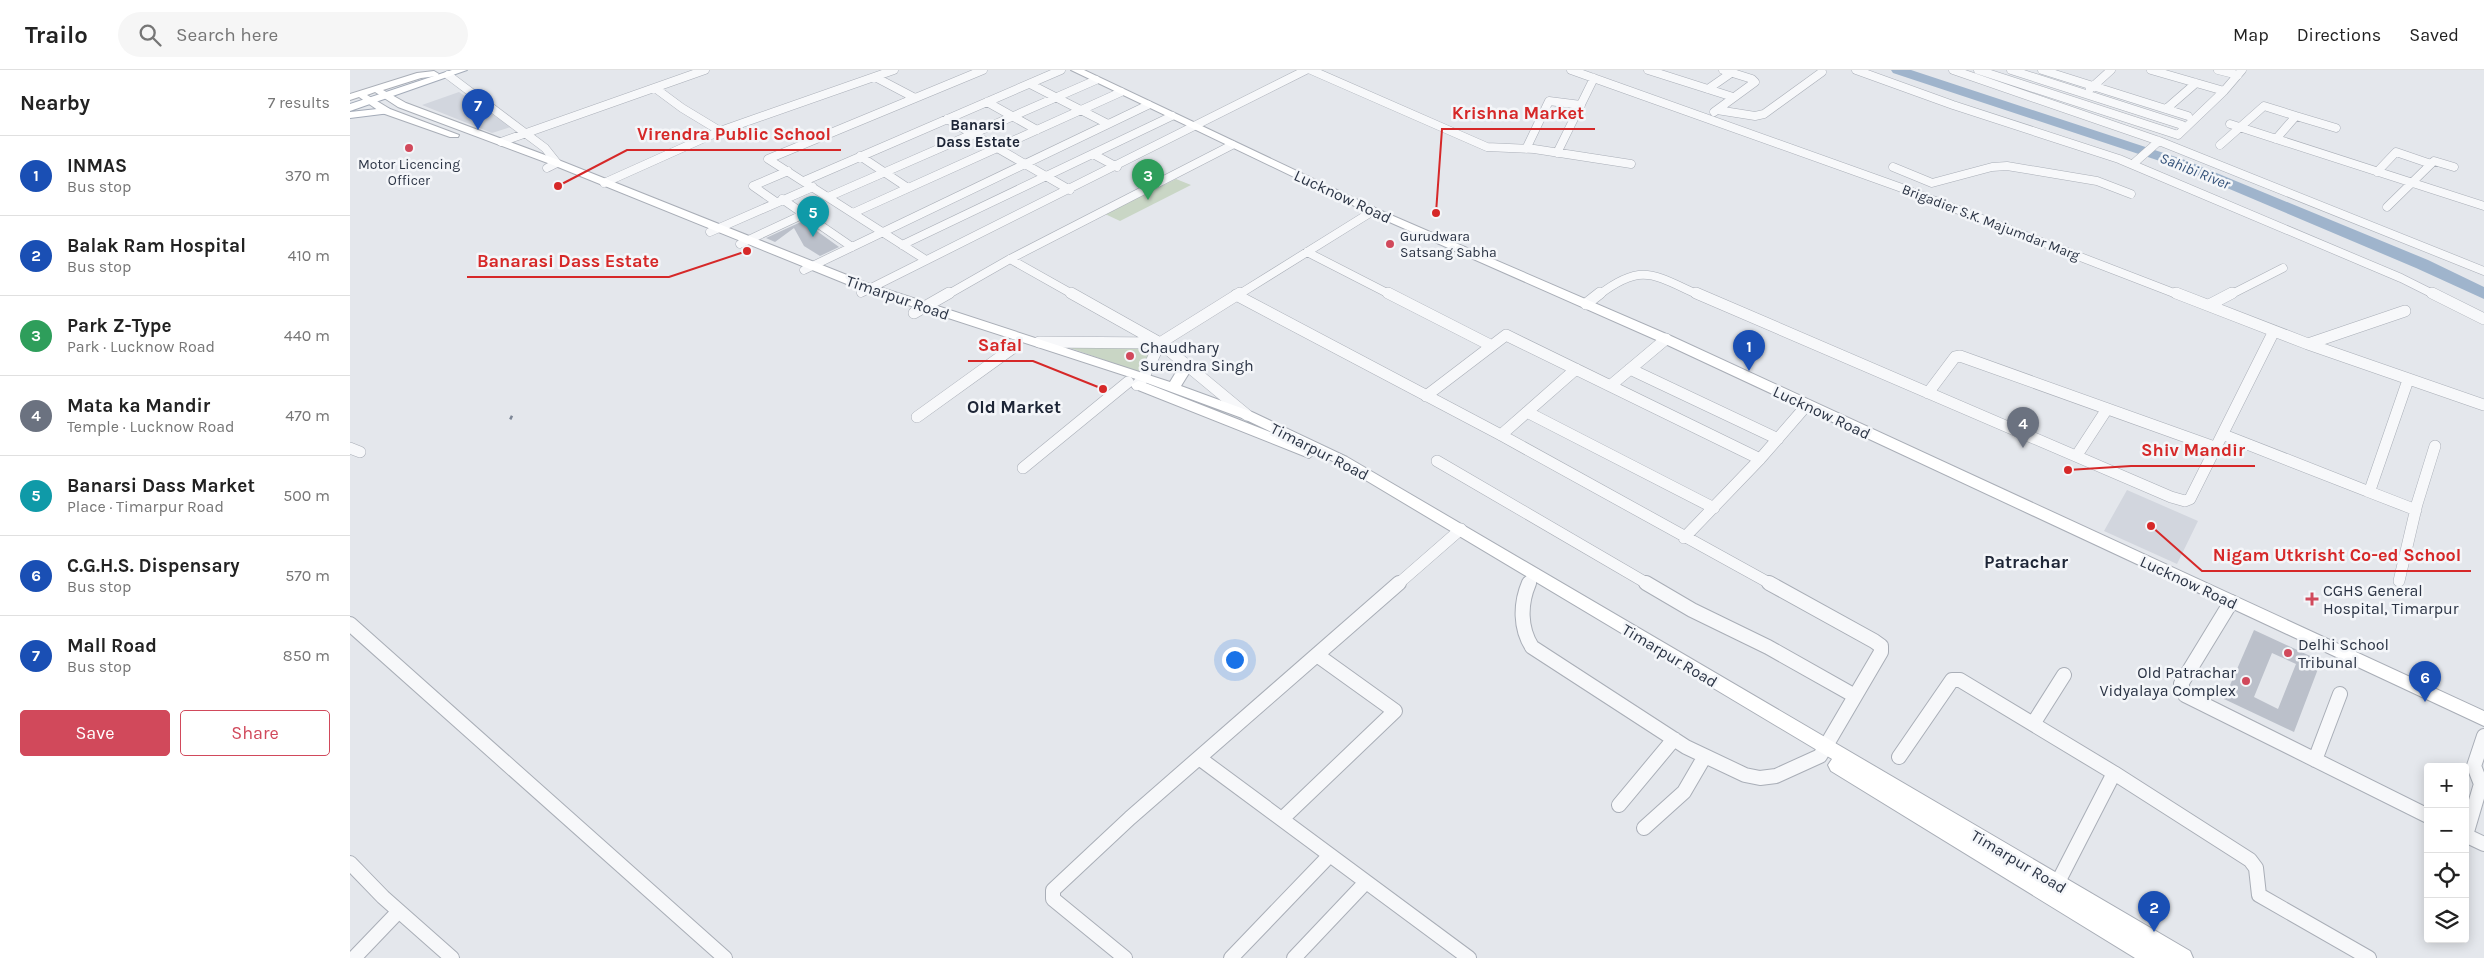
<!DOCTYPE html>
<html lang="en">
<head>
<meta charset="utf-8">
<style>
	:root { --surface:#fff; --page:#f6f6f6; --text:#222; --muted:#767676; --line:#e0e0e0; --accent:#d1495b }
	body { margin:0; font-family:Karla,sans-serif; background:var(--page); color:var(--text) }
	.controls { position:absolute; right:15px; bottom:15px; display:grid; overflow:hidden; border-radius:5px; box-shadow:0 2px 12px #0003 }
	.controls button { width:45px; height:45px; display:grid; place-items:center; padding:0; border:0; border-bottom:1px solid var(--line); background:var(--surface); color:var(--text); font:25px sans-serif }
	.you { position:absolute; left:884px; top:589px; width:18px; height:18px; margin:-12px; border:4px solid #fff; border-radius:50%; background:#1a73e8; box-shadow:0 0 0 8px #1a73e833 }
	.badge { display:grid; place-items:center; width:32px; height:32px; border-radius:50%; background:var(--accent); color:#fff; font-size:16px; font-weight:700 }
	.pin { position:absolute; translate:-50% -41px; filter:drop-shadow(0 1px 2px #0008) }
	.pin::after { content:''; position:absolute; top:26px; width:18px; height:15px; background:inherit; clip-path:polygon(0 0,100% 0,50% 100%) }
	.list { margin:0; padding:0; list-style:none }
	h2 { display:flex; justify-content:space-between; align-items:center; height:65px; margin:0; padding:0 20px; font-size:21px }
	h2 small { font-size:16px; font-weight:400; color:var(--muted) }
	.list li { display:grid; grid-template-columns:32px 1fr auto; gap:15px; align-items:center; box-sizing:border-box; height:80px; padding:0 20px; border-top:1px solid var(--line) }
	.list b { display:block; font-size:19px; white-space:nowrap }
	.list p { margin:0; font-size:16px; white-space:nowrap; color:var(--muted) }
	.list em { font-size:16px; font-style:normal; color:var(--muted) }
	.actions { display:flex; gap:10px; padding:15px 20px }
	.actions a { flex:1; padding:11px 0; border:1px solid var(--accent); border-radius:5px; text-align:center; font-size:18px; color:var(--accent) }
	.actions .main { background:var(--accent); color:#fff }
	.icon { flex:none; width:28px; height:28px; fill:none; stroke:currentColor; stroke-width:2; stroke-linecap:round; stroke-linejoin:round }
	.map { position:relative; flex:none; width:2134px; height:888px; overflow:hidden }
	header { display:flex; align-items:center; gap:30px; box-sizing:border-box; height:70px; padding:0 25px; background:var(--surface); border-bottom:1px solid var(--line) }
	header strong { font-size:24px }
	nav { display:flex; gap:28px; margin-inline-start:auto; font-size:18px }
	.search { width:350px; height:45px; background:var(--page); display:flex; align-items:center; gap:12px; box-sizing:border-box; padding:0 18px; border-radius:28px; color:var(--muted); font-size:19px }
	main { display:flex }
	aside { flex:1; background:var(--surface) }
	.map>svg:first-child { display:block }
	.built { fill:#d2d6de }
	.green { fill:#c9d6c5 }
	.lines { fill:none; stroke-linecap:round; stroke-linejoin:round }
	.river { fill:#9fb4cc; fill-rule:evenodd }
	.building { fill:#bbc0ca; fill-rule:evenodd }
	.street-far2-casing { stroke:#a9aeb7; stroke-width:9 }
	.street-far1-casing { stroke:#a9aeb7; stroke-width:12 }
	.street-casing { stroke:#a9aeb7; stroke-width:16 }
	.secondary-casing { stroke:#a9aeb7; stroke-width:2 }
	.primary-casing { stroke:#a3abb8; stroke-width:2 }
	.street-far2 { stroke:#f7f8fa; stroke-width:8 }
	.street-far1 { stroke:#f7f8fa; stroke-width:11 }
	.street { stroke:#f7f8fa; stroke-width:14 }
	.secondary { fill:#fff; fill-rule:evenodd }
	.primary { fill:#fff; fill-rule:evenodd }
	.rail { stroke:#7d8696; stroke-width:4; stroke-dasharray:2.5 4.5; stroke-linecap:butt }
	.poi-dot { fill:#d1495b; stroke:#f4f6f9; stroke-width:2 }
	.labels { text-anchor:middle; stroke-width:5; stroke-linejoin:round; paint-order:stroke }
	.far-poi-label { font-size:14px; fill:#2b3445; stroke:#f4f6f9 }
	.far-street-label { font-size:14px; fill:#2b3445; stroke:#f4f6f9 }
	.far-neighbourhood-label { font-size:15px; font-weight:bold; fill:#1d2536; stroke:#f4f6f9 }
	.far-water-label { font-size:15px; font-style:italic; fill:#34527a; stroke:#f4f6f9 }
	.street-label { font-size:16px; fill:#2b3445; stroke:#f4f6f9 }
	.poi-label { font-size:16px; fill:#2b3445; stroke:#f4f6f9; text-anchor:start }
	.neighbourhood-label { font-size:18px; font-weight:bold; fill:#1d2536; stroke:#f4f6f9 }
	.leader { fill:none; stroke:#d62828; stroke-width:2 }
	.callout-dot { fill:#d62828; stroke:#f4f6f9; stroke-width:2 }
	.callout-label { font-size:18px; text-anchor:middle; font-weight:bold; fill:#d62828; stroke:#f4f6f9; stroke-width:5; stroke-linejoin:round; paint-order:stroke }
</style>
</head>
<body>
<header>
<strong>Trailo</strong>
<div class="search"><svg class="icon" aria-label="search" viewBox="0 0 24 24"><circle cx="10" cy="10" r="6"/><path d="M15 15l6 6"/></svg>Search here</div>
<nav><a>Map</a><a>Directions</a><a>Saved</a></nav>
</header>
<main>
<aside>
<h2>Nearby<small>7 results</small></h2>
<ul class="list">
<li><span class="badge" style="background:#1a4fb4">1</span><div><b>INMAS</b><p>Bus stop</p></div><em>370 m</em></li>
<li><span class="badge" style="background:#1a4fb4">2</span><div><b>Balak Ram Hospital</b><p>Bus stop</p></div><em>410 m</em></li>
<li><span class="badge" style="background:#2e9e5b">3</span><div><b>Park Z-Type</b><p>Park · Lucknow Road</p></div><em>440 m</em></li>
<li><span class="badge" style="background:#6b7280">4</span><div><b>Mata ka Mandir</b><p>Temple · Lucknow Road</p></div><em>470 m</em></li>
<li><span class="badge" style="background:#0f9aa8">5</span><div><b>Banarsi Dass Market</b><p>Place · Timarpur Road</p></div><em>500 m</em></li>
<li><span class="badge" style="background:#1a4fb4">6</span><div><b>C.G.H.S. Dispensary</b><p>Bus stop</p></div><em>570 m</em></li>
<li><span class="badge" style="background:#1a4fb4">7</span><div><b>Mall Road</b><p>Bus stop</p></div><em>850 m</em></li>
</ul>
<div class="actions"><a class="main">Save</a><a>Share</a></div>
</aside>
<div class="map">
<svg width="2134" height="888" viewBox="0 0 2134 888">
	<rect width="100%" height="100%" fill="#e4e7ec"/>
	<!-- built -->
	<path class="built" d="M 109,22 L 161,57 L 142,63 L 72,35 Z
		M 1777,420 L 1848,451 L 1827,494 L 1754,461 Z"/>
	<!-- green -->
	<path class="green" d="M 826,109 L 841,115 L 770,151 L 755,144 Z
		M 723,275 L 803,276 L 789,302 L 720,278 Z"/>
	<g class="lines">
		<!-- river -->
		<path class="river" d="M 1541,0 L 1561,0 L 1835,90 L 2078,190 L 2134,217 L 2134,229 L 2066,198 L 1825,96 L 1543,3 Z"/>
	</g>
	<!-- building -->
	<path class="building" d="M 453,151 L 489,177 L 470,186 L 454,176 L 444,158 L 425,172 L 416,168 Z
		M 1904,560 L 1971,591 L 1944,662 L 1874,629 ZM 1922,583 L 1946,594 L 1928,639 L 1904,627 Z"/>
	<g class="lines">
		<!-- street-far2 casing -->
		<g class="street-far2-casing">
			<path id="street-far2" d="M 961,0 L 1137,77 L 1184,79 L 1281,94
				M 1221,0 L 1549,117 L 1829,225
				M 1298,0 L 1383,27
				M 1506,0 L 1603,35 L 1769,89 L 2051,208 L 2085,225
				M 1603,0 L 1809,71 L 2134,201
				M 1628,0 L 1828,65 L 1874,21 L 1892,0
				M 1661,0 L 1832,55
				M 1692,0 L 1838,46
				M 1801,0 L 1874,21
				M 1868,0 L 1888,5
				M 98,5 L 195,78 L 207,93 L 197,98
				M 525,7 L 565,28
				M 680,14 L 758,54
				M 305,18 L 332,38 L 370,61
				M 1358,19 L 1381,3
				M 1740,19 L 1761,0
				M 637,32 L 687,60
				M 1816,39 L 1846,13
				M 1367,40 L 1405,46 L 1414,44 L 1472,2
				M 1364,42 L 1405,12 L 1402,9 L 1373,0
				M 597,49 L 720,120
				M 1880,54 L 2134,136
				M 1926,69 L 1946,46 L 1986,58
				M 151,72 L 355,0
				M 1870,75 L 1914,36 L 1946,46
				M 1176,79 L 1199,31 L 1231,35
				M 1207,83 L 1244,8
				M 743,84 L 767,97
				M 510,86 L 558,118
				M 1783,94 L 1809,71
				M 1543,97 L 1582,113 L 1642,97 L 1657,96 L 1747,111 L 1781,124
				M 2027,102 L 2046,82 L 2081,94
				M 454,111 L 711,0
				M 254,113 L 370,61 L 544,0
				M 478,127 L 746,10
				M 432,129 L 502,177
				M 426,132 L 403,116 L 438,101
				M 2037,137 L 2084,91 L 2104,97
				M 503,143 L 771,22
				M 360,162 L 463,117
				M 390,174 L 454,144
				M 552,175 L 822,46
				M 957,182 L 1041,225
				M 660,189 L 724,225
				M 576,190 L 418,89 L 633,0
				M 454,200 L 798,35
				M 511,223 L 956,0
				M 597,225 L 660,189 L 882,75
				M 888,225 L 1023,141
				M 1249,225 C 1292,192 1304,205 1349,225
				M 1880,225 L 1933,198"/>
		</g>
		<!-- street-far1 casing -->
		<g class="street-far1-casing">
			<path id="street-far1" d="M 721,223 L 810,273 L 897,345
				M 1038,223 L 1140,275
				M 1346,223 L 1821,427 L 1835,431 L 1840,429 L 1924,261
				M 1826,223 L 1958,274 L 2134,335
				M 2082,223 L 2134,249
				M 886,225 L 1151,365 L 1421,514
				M 1236,234 L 1250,223
				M 1859,235 L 1882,223
				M 564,243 L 599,223
				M 689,272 L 810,273 L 890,223
				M 1958,274 L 2055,241
				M 1280,299 L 1428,369
				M 787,315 L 794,307 L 810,273
				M 1260,316 L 1316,269
				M 1578,323 L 1605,287 L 1610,286 L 1867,378
				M 1076,326 L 1156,265 L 1410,389
				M 1177,342 L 1364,438
				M 567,347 L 667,275
				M 1151,365 L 1226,299
				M 1874,365 L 2017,421 L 2020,420 L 2058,310
				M 0,378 L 10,382
				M 1727,385 L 1757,339
				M 1087,391 L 1298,514
				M 673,398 L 778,312
				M 2017,421 L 2066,440
				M 1334,468 L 1410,389 L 1457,335
				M 2049,511 L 2067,434 L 2085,376
				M 1048,514 L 1111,459
				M 1178,514 L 1185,504"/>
		</g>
		<!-- street casing -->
		<g class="street-casing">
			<path id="street" d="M 1179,513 C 1170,534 1170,558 1182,577 L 1336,677 L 1395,705 L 1410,708 L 1426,706 L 1470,686 L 1531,582 L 1531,576 L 1524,571 L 1419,513
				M 1296,513 L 1342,540 L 1418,577 L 1505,626
				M 1881,532 L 1831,614 L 1835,625 L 2078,746
				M 0,554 L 375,888
				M 1683,654 L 1714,605
				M 1549,687 L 1602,610 L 1610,610 L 1764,703 L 1900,790 L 1906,798 L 1909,825 L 2019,888
				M 849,688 L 1119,888
				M 1965,690 L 1990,624
				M 1269,735 L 1324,669
				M 932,749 L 1045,641 L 967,585
				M 1294,758 L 1334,722 L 1355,686
				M 2115,765 L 2134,774
				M 2116,765 L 2131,714 L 2124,696 L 2134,666
				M 0,793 L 33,827 L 102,888
				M 1707,814 L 1764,703
				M 4,888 L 49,841
				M 775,888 L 703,829 L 703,820 L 780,748 L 1049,513
				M 881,888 L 980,785
				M 944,888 L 1016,812"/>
		</g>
		<!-- secondary casing -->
		<g class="secondary-casing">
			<path id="secondary" d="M 721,0 L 734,0 L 1027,139 L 1321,266 L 2134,641 L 2134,656 L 1311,272 L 1019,143 Z
				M 84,1 L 89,4 L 87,6 L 71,8 L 33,20 L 56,33 L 211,91 L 517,213 L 820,312 L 832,292 L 842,292 L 844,295 L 831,316 L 902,342 L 997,387 L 1840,881 L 1843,888 L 1785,888 L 1481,701 L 1478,695 L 1482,689 L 987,393 L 966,383 L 959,388 L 954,386 L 783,318 L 781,315 L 788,311 L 793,312 L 928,365 L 892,348 L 789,310 L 509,219 L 203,95 L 48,37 L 25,22 L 17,25 L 40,39 L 109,65 L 108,67 L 100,67 L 32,43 L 9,27 L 0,30 L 0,24 L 67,3 Z"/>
		</g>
		<!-- primary casing -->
		<g class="primary-casing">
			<path id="primary" d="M 102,0 L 117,0 L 0,41 L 0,34 Z
				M 36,38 L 40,39 L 40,43 L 0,48 L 0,42 Z"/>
		</g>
		<!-- street-far2 -->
		<use href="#street-far2" class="street-far2"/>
		<!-- street-far1 -->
		<use href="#street-far1" class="street-far1"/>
		<!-- street -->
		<use href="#street" class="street"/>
		<!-- secondary -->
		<use href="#secondary" class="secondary"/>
		<!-- primary -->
		<use href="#primary" class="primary"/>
		<!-- rail -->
		<path class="rail" d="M 160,347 L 164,349"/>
	</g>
	<!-- markers -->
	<g class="poi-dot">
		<circle cx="59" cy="78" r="5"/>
		<circle cx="1040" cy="174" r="5"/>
		<circle cx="780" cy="286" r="5"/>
		<path d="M1959.5 521.5h5v5h5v5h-5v5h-5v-5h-5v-5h5z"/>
		<circle cx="1938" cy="583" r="5"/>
		<circle cx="1896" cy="611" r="5"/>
	</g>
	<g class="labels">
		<!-- far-poi labels -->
		<g class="far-poi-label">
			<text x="59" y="99">Motor Licencing<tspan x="59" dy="16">Officer</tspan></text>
			<text x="1050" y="171" text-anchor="start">Gurudwara<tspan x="1050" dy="16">Satsang Sabha</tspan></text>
		</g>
		<!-- far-street labels -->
		<g class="far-street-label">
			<text transform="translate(1641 152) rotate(21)" y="5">Brigadier S.K. Majumdar Marg</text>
		</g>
		<!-- far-neighbourhood labels -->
		<g class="far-neighbourhood-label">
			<text x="628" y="60">Banarsi<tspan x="628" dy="17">Dass Estate</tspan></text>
		</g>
		<!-- far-water labels -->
		<g class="far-water-label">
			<text transform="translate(1845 101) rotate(22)" y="5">Sahibi River</text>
		</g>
		<!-- street labels -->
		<g class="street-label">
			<text transform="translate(993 126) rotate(25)" y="6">Lucknow Road</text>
			<text transform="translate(548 227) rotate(19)" y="6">Timarpur Road</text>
			<text transform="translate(1472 342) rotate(25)" y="6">Lucknow Road</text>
			<text transform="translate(970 381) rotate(27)" y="6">Timarpur Road</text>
			<text transform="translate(1839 512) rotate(25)" y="6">Lucknow Road</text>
			<text transform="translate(1320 585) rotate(31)" y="6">Timarpur Road</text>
			<text transform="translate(1669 791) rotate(31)" y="6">Timarpur Road</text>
		</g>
		<!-- poi labels -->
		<g class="poi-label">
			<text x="790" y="283">Chaudhary<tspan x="790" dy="18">Surendra Singh</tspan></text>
			<text x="1973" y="526">CGHS General<tspan x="1973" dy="18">Hospital, Timarpur</tspan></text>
			<text x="1948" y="580">Delhi School<tspan x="1948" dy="18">Tribunal</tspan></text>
			<text x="1886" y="608" text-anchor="end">Old Patrachar<tspan x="1886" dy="18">Vidyalaya Complex</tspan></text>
		</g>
		<!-- neighbourhood labels -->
		<g class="neighbourhood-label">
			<text x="664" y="343">Old Market</text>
			<text x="1676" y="498">Patrachar</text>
		</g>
	</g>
	<!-- callouts -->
	<path class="leader" d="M1086 143L1092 59H1245M208 116L277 80H491M397 181L319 207H117M753 319L683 291H618M1718 400L1781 396H1905M1801 456L1852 501H2121"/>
	<g class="callout-dot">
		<circle cx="1086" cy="143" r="5"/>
		<circle cx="208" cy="116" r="5"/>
		<circle cx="397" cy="181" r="5"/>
		<circle cx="753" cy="319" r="5"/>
		<circle cx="1718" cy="400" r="5"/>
		<circle cx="1801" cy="456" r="5"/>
	</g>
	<g class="callout-label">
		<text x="1168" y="49">Krishna Market</text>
		<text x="384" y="70">Virendra Public School</text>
		<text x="218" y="197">Banarasi Dass Estate</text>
		<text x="650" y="281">Safal</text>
		<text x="1843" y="386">Shiv Mandir</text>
		<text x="1987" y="491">Nigam Utkrisht Co-ed School</text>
	</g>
</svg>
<div class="controls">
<button>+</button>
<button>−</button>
<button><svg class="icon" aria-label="locate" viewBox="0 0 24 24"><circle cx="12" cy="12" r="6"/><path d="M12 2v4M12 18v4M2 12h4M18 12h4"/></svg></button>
<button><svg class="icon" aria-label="layers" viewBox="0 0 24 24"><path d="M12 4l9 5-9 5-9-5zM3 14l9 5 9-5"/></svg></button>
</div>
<div class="you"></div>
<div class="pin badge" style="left:1399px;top:301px;background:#1a4fb4">1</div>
<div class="pin badge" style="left:1804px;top:862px;background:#1a4fb4">2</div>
<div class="pin badge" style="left:798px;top:130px;background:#2e9e5b">3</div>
<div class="pin badge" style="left:1673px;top:378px;background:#6b7280">4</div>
<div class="pin badge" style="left:463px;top:167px;background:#0f9aa8">5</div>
<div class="pin badge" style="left:2075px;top:632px;background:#1a4fb4">6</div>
<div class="pin badge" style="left:128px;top:60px;background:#1a4fb4">7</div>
</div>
</main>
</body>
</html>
